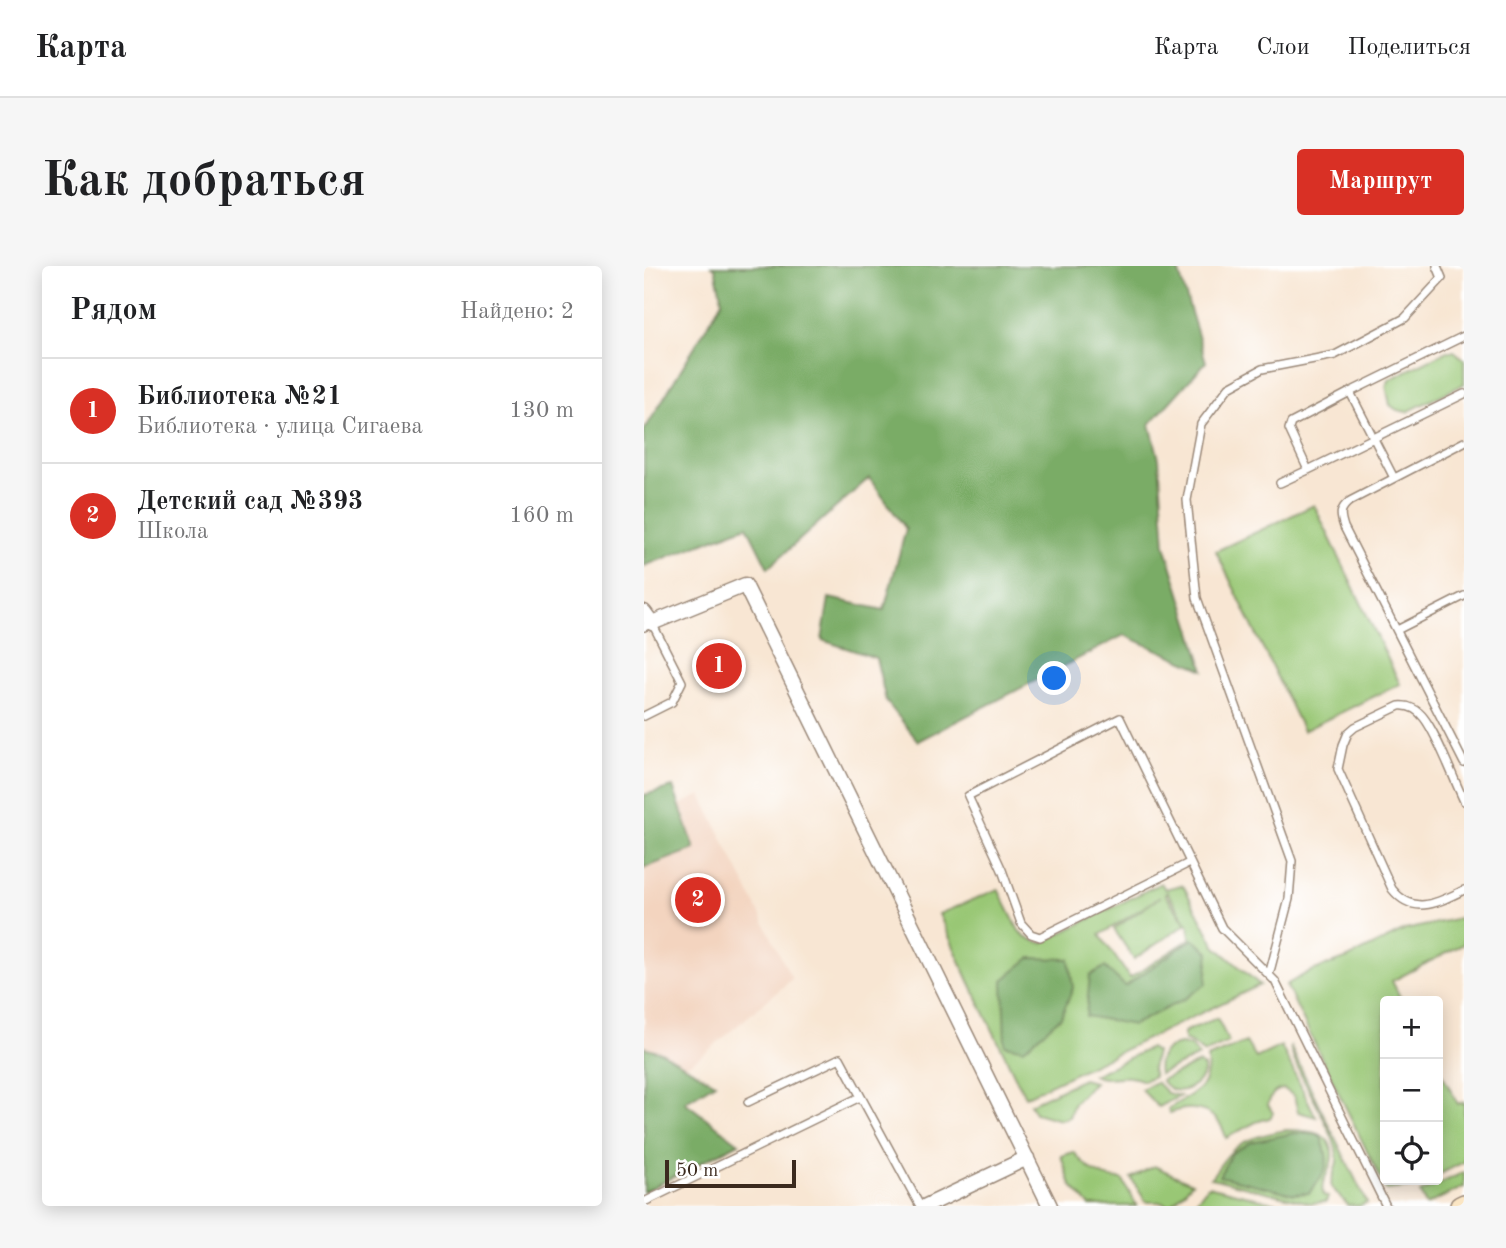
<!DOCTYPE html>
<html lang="ru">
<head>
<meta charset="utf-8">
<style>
	:root { --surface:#fff; --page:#f6f6f6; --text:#202124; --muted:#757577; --line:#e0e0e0; --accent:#d93025 }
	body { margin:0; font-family:"Old Standard TT",serif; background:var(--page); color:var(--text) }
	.controls { position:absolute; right:21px; bottom:21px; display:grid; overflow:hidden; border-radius:7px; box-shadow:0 4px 18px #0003 }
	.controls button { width:63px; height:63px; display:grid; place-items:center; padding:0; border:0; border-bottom:2px solid var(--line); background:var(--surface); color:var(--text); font:35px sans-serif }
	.scale { position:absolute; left:21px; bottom:18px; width:131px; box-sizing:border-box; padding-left:7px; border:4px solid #3b2a1e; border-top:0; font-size:19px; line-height:24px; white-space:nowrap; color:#3b2a1e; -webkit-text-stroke:5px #fff; paint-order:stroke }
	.you { position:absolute; left:411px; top:413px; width:24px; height:24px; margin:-18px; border:5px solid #fff; border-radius:50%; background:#1a73e8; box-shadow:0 0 0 10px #1a73e833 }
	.badge { display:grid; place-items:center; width:46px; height:46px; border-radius:50%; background:var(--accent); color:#fff; font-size:23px; font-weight:700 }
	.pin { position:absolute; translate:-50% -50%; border:4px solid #fff; box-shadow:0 2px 7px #0006 }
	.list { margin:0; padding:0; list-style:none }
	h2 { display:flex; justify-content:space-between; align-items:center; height:91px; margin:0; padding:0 28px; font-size:30px }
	h2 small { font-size:23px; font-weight:400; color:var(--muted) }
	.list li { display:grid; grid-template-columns:46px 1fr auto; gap:21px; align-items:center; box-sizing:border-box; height:105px; padding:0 28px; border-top:2px solid var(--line) }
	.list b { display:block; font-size:26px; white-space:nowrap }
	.list p { margin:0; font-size:23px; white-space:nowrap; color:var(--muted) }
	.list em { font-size:23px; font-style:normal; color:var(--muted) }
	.icon { flex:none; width:38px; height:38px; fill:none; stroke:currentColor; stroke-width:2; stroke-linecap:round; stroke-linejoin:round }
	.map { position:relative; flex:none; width:820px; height:940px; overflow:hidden; border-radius:7px }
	header { display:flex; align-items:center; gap:42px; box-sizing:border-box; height:98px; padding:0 35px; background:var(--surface); border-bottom:2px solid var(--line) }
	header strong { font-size:33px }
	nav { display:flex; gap:38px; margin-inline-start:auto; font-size:24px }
	.intro { display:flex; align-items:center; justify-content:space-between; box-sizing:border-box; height:168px; padding:0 42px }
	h1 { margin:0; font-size:49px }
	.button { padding:18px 32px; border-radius:7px; background:var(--accent); color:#fff; font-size:24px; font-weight:700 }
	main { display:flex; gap:42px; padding:0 42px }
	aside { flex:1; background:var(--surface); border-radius:7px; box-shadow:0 4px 18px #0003 }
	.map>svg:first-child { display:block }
	.built { fill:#f3d4bf }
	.green { fill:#99c775; stroke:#6a784a; stroke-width:2; fill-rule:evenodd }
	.forest { fill:#7aac66; stroke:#5a6b42; stroke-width:2 }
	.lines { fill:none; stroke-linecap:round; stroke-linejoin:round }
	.lane-casing { stroke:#9a8878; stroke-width:10 }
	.street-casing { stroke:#9a8878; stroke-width:17 }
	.secondary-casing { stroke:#9a8878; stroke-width:22 }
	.lane { stroke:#fff; stroke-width:7 }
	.street { stroke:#fff; stroke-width:14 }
	.secondary { stroke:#fbe6c4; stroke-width:19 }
</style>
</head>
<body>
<header>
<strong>Карта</strong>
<nav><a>Карта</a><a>Слои</a><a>Поделиться</a></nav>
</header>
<div class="intro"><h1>Как добраться</h1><a class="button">Маршрут</a></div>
<main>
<aside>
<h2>Рядом<small>Найдено: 2</small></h2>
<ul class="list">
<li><span class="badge">1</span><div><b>Библиотека №21</b><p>Библиотека · улица Сигаева</p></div><em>130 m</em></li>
<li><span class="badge">2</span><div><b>Детский сад №393</b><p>Школа</p></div><em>160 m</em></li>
</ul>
</aside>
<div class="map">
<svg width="820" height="940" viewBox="0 0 820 940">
	<rect width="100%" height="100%" fill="#fff"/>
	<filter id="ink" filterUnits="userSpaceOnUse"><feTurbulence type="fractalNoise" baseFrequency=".0143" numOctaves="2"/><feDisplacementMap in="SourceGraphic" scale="14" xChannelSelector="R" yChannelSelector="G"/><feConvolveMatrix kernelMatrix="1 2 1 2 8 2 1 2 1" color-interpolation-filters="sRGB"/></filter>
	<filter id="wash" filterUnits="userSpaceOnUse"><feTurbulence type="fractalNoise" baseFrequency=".00686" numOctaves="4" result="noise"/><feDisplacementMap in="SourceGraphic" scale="28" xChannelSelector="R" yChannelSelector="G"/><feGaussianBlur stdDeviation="1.57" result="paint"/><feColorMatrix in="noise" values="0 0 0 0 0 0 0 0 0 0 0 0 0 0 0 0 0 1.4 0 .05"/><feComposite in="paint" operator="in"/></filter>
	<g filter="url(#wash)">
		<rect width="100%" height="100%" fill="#f8e6d3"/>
		<!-- built -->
		<path class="built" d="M 57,529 L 148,713 L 60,788 L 0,826 L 0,555 Z"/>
		<!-- green -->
		<path class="green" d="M 803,85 L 810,85 L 820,93 L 820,118 L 763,146 L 753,144 L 746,139 L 742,120 L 746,113 Z
			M 670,239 L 756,418 L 659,465 L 572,285 Z
			M 517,617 L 521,623 L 537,619 L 540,621 L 571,680 L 616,719 L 381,831 L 325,715 L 295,648 L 354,623 L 375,665 L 382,672 L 398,677 ZM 523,626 L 545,660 L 546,673 L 486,712 L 456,669 L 516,631 L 470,663 L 490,693 L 542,658 L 521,628 Z
			M 820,651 L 820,678 L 748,715 L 758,735 L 741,735 L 741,914 L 785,914 L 770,921 L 742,924 L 642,719 L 665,706 L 704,692 L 761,664 Z
			M 573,752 L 585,776 L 560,787 L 549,778 L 540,774 L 540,766 Z
			M 602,776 L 612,792 L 637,780 L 672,851 L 654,846 L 650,830 L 640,823 C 630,824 627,829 624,839 L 629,847 L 626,852 L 612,856 L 582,872 C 575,845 551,837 526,847 L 524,843 C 548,827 567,824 563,792 Z
			M 536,778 L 547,780 L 555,790 L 515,808 C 512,792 520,782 536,778 Z
			M 646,780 L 723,937 L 715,940 L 704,939 L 687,921 C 687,911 692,904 693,895 C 696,869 651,809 646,780 Z
			M 506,782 L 512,786 L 508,803 L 510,810 L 499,815 C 482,805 464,817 449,809 Z
			M 555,797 L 560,801 L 560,807 C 551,824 530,833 517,814 Z
			M 794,801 L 814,838 L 820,836 L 820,896 L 794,909 Z
			M 439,813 L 450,816 L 430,837 L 425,851 L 416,854 L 391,847 L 386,838 Z
			M 512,816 L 523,827 L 536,830 L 514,841 L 497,823 Z
			M 642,864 C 664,864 694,865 687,897 C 684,909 676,916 679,929 L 684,931 L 682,936 L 666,937 L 567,912 C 592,875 598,873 642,864 Z
			M 430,886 C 442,902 456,913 478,913 L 493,940 L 446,940 L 427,919 L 417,890 Z
			M 510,900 L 548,917 L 527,940 L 515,936 L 502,936 L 487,912 Z
			M 820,906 L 820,921 L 782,939 L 776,927 Z
			M 564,920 L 644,940 L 548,940 Z"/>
		<!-- forest -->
		<path class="forest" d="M 68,0 L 533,0 L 562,96 L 506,158 L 515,193 L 521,279 L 560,404 L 480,369 L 274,475 L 242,435 L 232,392 L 178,374 L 185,332 L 240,344 L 262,263 L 225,212 L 124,302 L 103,260 L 0,300 L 0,165 L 78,35 L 71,2 Z
			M 29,521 L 51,583 L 0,602 L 0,529 Z
			M 549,673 L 565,686 L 562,718 L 539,734 L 489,759 L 442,750 L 446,709 L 461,701 L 481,720 Z
			M 386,692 L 425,693 L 429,722 L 417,751 L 380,783 L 361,779 L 359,714 Z
			M 0,781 L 17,786 L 71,817 L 41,836 L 95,877 L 0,926 Z
			M 650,867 L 676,869 C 688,897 684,904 665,927 L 650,928 L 575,910 L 588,887 L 607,876 Z"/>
	</g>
	<g filter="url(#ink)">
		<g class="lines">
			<!-- lane casing -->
			<g class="lane-casing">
				<path id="lane" d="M 706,126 L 647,157 L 645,163 L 664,204 L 820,128
					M 820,176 L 706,235 C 695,243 696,249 700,261 L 820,497
					M 750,212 L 706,126 L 820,70
					M 636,217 L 664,204
					M 0,361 L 8,357 L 38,416 L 28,436 L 0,450
					M 753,364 L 820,330
					M 820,535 C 809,512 794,470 780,452 C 774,444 765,439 755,440 L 711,461 L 704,467 L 699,479 L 694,503 L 748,623 C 770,651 795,636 820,624
					M 545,597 L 396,671 L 387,668 L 377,657 L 358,604 L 324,530 L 476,452 L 578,662 L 631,715 L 742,940
					M 625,709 L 645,633 L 648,595 L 553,332 L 543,234 L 557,158 L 585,121 L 618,103 L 691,89 L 761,52 L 798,12 L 793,0
					M 104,836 L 196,792 L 276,940
					M 0,936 L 216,831"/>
			</g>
			<!-- street casing -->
			<g class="street-casing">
				<path id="street" d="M 0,346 L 8,357 L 101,319 L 406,940
					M 282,940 L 383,892"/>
			</g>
			<!-- secondary casing -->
			<g class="secondary-casing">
				<path id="secondary" d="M 816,940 L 820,938"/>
			</g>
			<!-- lane -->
			<use href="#lane" class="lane"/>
			<!-- street -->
			<use href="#street" class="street"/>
			<!-- secondary -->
			<use href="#secondary" class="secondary"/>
		</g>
	</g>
</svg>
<div class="controls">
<button>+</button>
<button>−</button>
<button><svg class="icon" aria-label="locate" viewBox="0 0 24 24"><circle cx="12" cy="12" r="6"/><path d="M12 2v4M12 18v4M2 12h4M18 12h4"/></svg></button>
</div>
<div class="scale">50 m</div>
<div class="you"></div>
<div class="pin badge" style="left:75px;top:400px">1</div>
<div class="pin badge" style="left:54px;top:634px">2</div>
</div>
</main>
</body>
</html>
